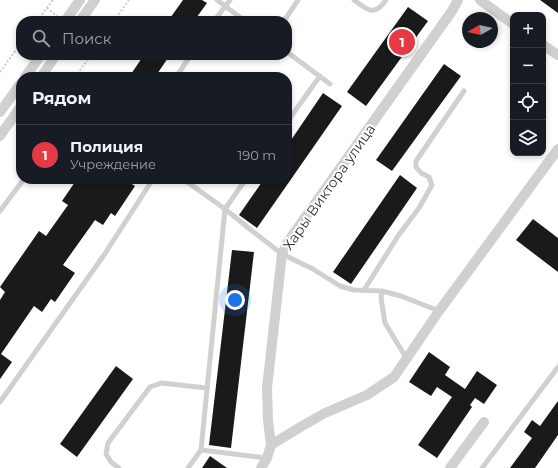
<!DOCTYPE html>
<html lang="ru">
<head>
<meta charset="utf-8">
<style>
	:root { --surface:#171b24; --page:#242831; --text:#f1f3f6; --muted:#9ea1a6; --line:#363941; --accent:#e63946 }
	body { margin:0; font-family:Montserrat,sans-serif; background:var(--page); color:var(--text) }
	.controls { position:absolute; right:12px; top:12px; display:grid; overflow:hidden; border-radius:8px; box-shadow:0 2px 6px #0003 }
	.controls button { width:36px; height:36px; display:grid; place-items:center; padding:0; border:0; border-bottom:1px solid var(--line); background:var(--surface); color:var(--text); font:20px sans-serif }
	.compass { position:absolute; left:462px; top:12px; width:36px; height:36px; border-radius:50%; background:var(--surface); box-shadow:0 2px 6px #0003; rotate:261deg }
	.you { position:absolute; left:235px; top:300px; width:14px; height:14px; margin:-10px; border:3px solid #fff; border-radius:50%; background:#1a73e8; box-shadow:0 0 0 6px #1a73e833 }
	.badge { display:grid; place-items:center; width:26px; height:26px; border-radius:50%; background:var(--accent); color:#fff; font-size:13px; font-weight:700 }
	.pin { position:absolute; translate:-50% -50%; border:2px solid #fff; box-shadow:0 1px 4px #0006 }
	.list { margin:0; padding:0; list-style:none }
	h2 { display:flex; justify-content:space-between; align-items:center; height:52px; margin:0; padding:0 16px; font-size:17px }
	h2 small { font-size:13px; font-weight:400; color:var(--muted) }
	.list li { display:grid; grid-template-columns:26px 1fr auto; gap:12px; align-items:center; box-sizing:border-box; height:60px; padding:0 16px; border-top:1px solid var(--line) }
	.list b { display:block; font-size:15px; white-space:nowrap }
	.list p { margin:0; font-size:13px; white-space:nowrap; color:var(--muted) }
	.list em { font-size:13px; font-style:normal; color:var(--muted) }
	.icon { flex:none; width:22px; height:22px; fill:none; stroke:currentColor; stroke-width:2; stroke-linecap:round; stroke-linejoin:round }
	.map { position:relative; flex:none; width:558px; height:468px; overflow:hidden }
	.search { position:absolute; background:var(--surface); box-shadow:0 2px 6px #0003; left:16px; top:16px; width:276px; height:44px; display:flex; align-items:center; gap:10px; box-sizing:border-box; padding:0 14px; border-radius:16px; color:var(--muted); font-size:15px }
	.panel { position:absolute; background:var(--surface); box-shadow:0 2px 6px #0003; left:16px; top:72px; width:276px; height:112px; border-radius:16px }
	.map>svg:first-child { display:block }
	.building { fill:#1a1a1a }
	.lines { fill:none; stroke-linecap:round; stroke-linejoin:round }
	.path { stroke:#cdcdcd; stroke-width:2; stroke-dasharray:2 2; stroke-linecap:butt }
	.lane { stroke:#d0d0d0; stroke-width:5 }
	.street { stroke:#d0d0d0; stroke-width:10 }
	.labels { text-anchor:middle; stroke-width:4; stroke-linejoin:round; paint-order:stroke }
	.street-label { font-size:14px; fill:#333; stroke:#fff }
</style>
</head>
<body>
<div class="map">
<svg width="558" height="468" viewBox="0 0 558 468">
	<rect width="100%" height="100%" fill="#fff"/>
	<!-- building -->
	<path class="building" d="M 183,0 L 202,0 L 207,3 L 194,21 L 168,21 Z
		M 540,0 L 558,0 L 558,13 Z
		M 408,7 L 428,21 L 366,106 L 347,92 Z
		M 144,55 L 170,55 L 155,77 L 129,77 Z
		M 444,64 L 461,76 L 392,171 L 376,160 Z
		M 323,93 L 342,106 L 257,228 L 239,215 L 264,179 L 287,179 L 287,146 Z
		M 400,175 L 417,188 L 351,284 L 333,272 Z
		M 77,179 L 124,179 L 135,186 L 115,216 L 111,213 L 103,225 L 95,220 L 63,265 L 75,273 L 55,302 L 51,299 L 42,312 L 34,306 L 1,354 L 12,362 L 0,379 L 0,300 L 5,292 L 0,287 L 39,231 L 46,236 L 68,205 L 62,201 Z
		M 533,219 L 558,238 L 558,272 L 516,240 Z
		M 232,250 L 254,252 L 231,448 L 209,445 Z
		M 429,352 L 450,367 L 445,375 L 465,389 L 477,371 L 497,385 L 484,404 L 475,398 L 470,405 L 472,407 L 437,458 L 418,445 L 452,397 L 437,387 L 431,396 L 409,382 Z
		M 116,366 L 133,379 L 77,457 L 60,444 Z
		M 558,401 L 558,435 L 535,468 L 510,468 L 532,438 L 524,432 L 532,420 L 540,426 Z
		M 210,456 L 227,468 L 202,468 Z"/>
	<g class="lines">
		<!-- path -->
		<path class="path" d="M 47,8 L 58,17
			M 37,21 L 53,0
			M 114,21 L 129,0
			M 0,72 L 21,43
			M 75,77 L 91,55"/>
		<!-- lane -->
		<path class="lane" d="M 217,0 L 245,21
			M 354,0 C 368,10 374,17 386,0
			M 214,21 L 230,0
			M 284,21 L 298,0
			M 287,52 L 330,84
			M 176,77 L 191,55
			M 287,122 L 320,76
			M 183,179 L 225,209 L 201,450 L 188,468
			M 246,179 L 225,209 L 251,230 L 282,254 L 313,269 L 340,286 L 354,290 L 382,291 L 401,296 L 439,311
			M 0,211 L 24,179
			M 364,290 L 398,236 L 419,208 L 432,185 L 429,177 L 421,173 L 416,167 L 416,161 L 464,91
			M 382,291 L 381,298 L 385,323 L 407,359
			M 0,402 L 104,255 L 153,179
			M 201,450 L 267,458
			M 119,468 L 111,462 L 106,454 L 108,443 L 150,387 L 161,383 L 207,388
			M 482,468 L 558,367"/>
		<!-- street -->
		<path class="street" d="M 480,0 L 513,24
			M 65,21 L 80,0
			M 80,21 L 95,0
			M 543,45 L 558,55
			M 25,77 L 41,55
			M 41,77 L 56,55
			M 0,112 L 21,83
			M 0,136 L 21,106
			M 271,445 L 302,426 L 325,413 L 367,395 L 394,377 L 439,311 L 558,149
			M 261,468 L 267,458 L 271,445 L 268,420 L 267,388 L 282,254 L 287,243 L 452,11 L 458,0
			M 450,468 L 484,422"/>
	</g>
	<g class="labels">
		<!-- street labels -->
		<g class="street-label">
			<text transform="translate(329 187) rotate(-55)" y="5">Хары Виктора улица</text>
		</g>
	</g>
</svg>
<div class="controls">
<button>+</button>
<button>−</button>
<button><svg class="icon" aria-label="locate" viewBox="0 0 24 24"><circle cx="12" cy="12" r="6"/><path d="M12 2v4M12 18v4M2 12h4M18 12h4"/></svg></button>
<button><svg class="icon" aria-label="layers" viewBox="0 0 24 24"><path d="M12 4l9 5-9 5-9-5zM3 14l9 5 9-5"/></svg></button>
</div>
<svg class="compass" viewBox="-18 -18 36 36"><path d="M0-13l5 13h-10z" fill="#e53935"/><path d="M0 13l5-13h-10z" fill="#9ea1a6"/></svg>
<div class="you"></div>
<div class="pin badge" style="left:402px;top:42px">1</div>
<div class="search"><svg class="icon" aria-label="search" viewBox="0 0 24 24"><circle cx="10" cy="10" r="6"/><path d="M15 15l6 6"/></svg>Поиск</div>
<section class="panel">
<h2>Рядом<small></small></h2>
<ul class="list">
<li><span class="badge">1</span><div><b>Полиция</b><p>Учреждение</p></div><em>190 m</em></li>
</ul>
</section>
</div>
</body>
</html>
